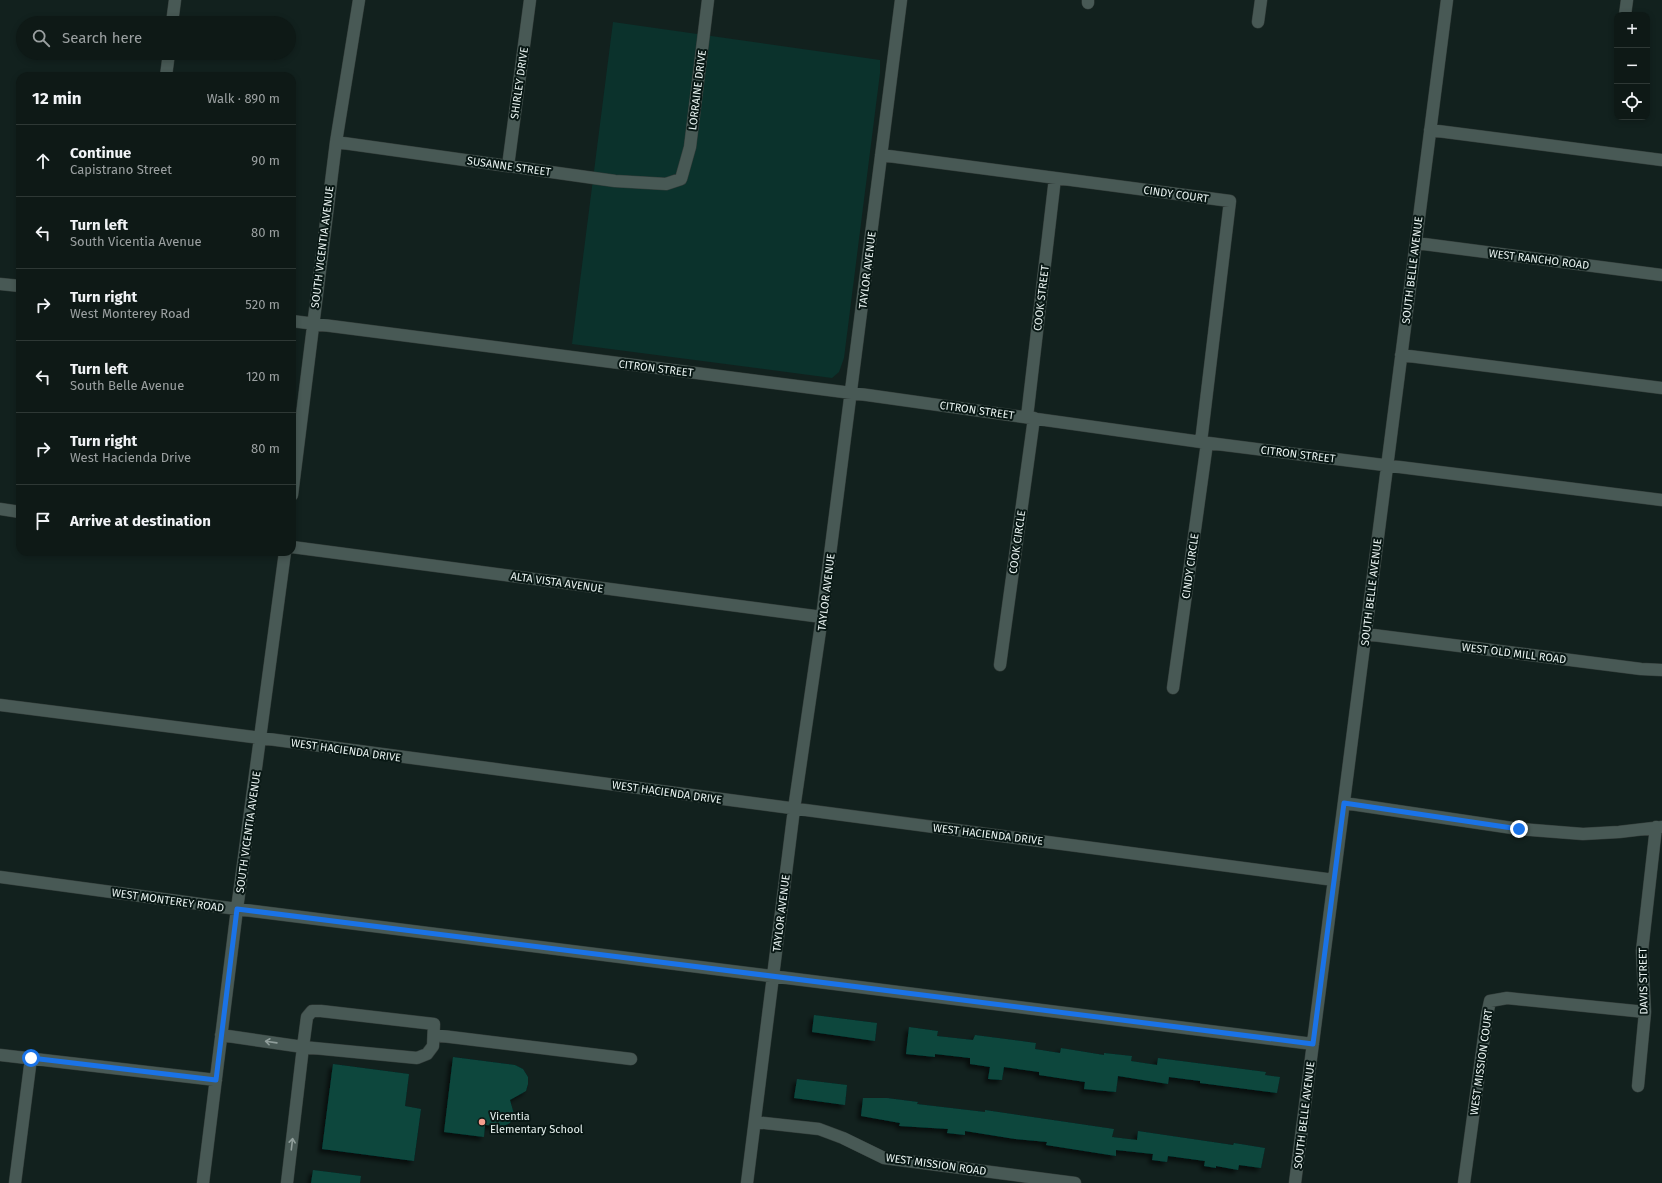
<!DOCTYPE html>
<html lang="en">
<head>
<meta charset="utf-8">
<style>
	:root { --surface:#0e1916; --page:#17221f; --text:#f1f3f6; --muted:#9ba0a1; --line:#2e3835 }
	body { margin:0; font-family:"Fira Sans",sans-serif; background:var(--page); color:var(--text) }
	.controls { position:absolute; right:12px; top:12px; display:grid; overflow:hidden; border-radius:8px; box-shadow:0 2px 6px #0003 }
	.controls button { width:36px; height:36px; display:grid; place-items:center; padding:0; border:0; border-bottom:1px solid var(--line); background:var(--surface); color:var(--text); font:20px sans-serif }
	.stop { position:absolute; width:12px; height:12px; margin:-9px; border:3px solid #1a73e8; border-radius:50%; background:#fff }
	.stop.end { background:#1a73e8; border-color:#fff; box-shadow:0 1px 4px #0008 }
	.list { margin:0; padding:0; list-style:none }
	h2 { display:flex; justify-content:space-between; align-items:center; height:52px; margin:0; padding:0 16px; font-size:17px }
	h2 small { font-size:13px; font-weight:400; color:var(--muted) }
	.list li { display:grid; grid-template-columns:26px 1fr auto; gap:12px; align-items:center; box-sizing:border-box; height:72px; padding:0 16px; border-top:1px solid var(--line) }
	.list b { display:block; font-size:15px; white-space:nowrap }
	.list p { margin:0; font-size:13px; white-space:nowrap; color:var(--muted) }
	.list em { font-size:13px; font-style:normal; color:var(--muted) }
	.icon { flex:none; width:22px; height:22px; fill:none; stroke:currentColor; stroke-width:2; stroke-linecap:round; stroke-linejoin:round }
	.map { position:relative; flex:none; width:1662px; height:1183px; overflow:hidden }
	.search { position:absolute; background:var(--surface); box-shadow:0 2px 6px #0003; left:16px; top:16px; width:280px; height:44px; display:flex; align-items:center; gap:10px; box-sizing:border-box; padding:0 14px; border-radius:22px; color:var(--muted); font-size:15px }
	.panel { position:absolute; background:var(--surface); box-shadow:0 2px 6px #0003; left:16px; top:72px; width:280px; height:484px; border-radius:12px }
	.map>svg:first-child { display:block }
	.green { fill:#0b322c }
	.building { fill:#09463e; filter:url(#shadow) }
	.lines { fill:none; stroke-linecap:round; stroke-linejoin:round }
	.minor-casing { stroke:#343e3b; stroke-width:13 }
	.minor { stroke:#485955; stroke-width:12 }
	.oneway { stroke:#909e9b }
	.route { stroke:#1a73e8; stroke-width:5 }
	.poi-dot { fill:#f59d8d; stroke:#091815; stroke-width:1.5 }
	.labels { text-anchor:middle; stroke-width:4; stroke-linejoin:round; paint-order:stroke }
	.street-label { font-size:11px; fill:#e8f2f0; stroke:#091815 }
	.poi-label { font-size:11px; fill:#e8f2f0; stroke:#091815; text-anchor:start }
</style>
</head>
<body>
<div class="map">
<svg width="1662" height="1183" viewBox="0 0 1662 1183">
	<defs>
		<filter id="shadow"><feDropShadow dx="-3.5" dy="3.5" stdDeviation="2" flood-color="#0009"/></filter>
	</defs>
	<rect width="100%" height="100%" fill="#12211e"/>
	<!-- green -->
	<path class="green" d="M 613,22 L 880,60 L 880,73 L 844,358 L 839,372 L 832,378 L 572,344 Z"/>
	<!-- building -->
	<path class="building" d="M 814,1015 L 877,1023 L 875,1041 L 812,1032 Z
		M 909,1027 L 938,1031 L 937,1036 L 973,1040 L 975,1035 L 1036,1043 L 1035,1049 L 1060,1053 L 1061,1048 L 1104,1055 L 1104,1053 L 1132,1056 L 1131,1061 L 1157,1065 L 1158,1058 L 1266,1072 L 1265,1075 L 1280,1077 L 1277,1093 L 1200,1083 L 1200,1081 L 1169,1077 L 1168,1084 L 1118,1076 L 1116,1092 L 1084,1089 L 1085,1082 L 1039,1075 L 1039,1072 L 1004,1067 L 1002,1080 L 988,1079 L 990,1067 L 970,1064 L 970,1058 L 935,1054 L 935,1057 L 906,1054 Z
		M 453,1057 L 515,1065 L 523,1069 L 528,1077 L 528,1084 L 526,1091 L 510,1100 L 514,1114 L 510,1123 L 504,1126 L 485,1125 L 484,1137 L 444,1132 Z
		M 333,1064 L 409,1074 L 405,1106 L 421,1109 L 414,1161 L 322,1149 Z
		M 797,1079 L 847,1085 L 845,1105 L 794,1098 Z
		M 863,1098 L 887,1098 L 918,1102 L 917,1104 L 985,1112 L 985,1110 L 1114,1129 L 1112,1137 L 1137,1140 L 1138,1131 L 1233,1145 L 1234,1143 L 1265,1148 L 1261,1168 L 1239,1165 L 1238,1170 L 1216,1166 L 1216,1168 L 1204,1166 L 1205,1161 L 1168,1156 L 1167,1162 L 1152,1160 L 1153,1154 L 1116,1150 L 1116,1156 L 1046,1145 L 1047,1142 L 1015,1139 L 965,1131 L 965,1135 L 947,1133 L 948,1129 L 899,1126 L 900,1123 L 861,1116 Z
		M 313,1170 L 361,1176 L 360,1183 L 311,1183 Z"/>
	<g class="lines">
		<!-- minor casing -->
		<g class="minor-casing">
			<path id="minor" d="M 1088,3 L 1088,0
				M 1625,15 L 1627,0
				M 1258,22 L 1261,0
				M 172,23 L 175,0
				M 166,76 L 169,53
				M 1430,130 L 1662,160
				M 336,142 L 615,181 L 666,184 L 681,179 L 690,147 L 708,0
				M 881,155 L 1230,201 L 1201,442
				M 508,166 L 530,0
				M 1416,243 L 1662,275
				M 0,284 L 20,286
				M 292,321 L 867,395 L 1201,442 L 1662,500
				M 1401,355 L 1662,388
				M 1027,417 L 1055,178
				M 292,495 L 336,142 L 359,0
				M 0,509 L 20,512
				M 292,547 L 822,617
				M 1365,634 L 1641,669 L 1662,670
				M 1000,665 L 1034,418
				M 1173,688 L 1207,443
				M 0,705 L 261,738 L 1334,880
				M 1344,803 L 1519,829 L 1583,834 L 1619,832 L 1662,827
				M 0,877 L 237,909 L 1313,1044
				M 312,1011 L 321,1011 L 434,1024 L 433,1046 L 427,1054 L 417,1058 L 303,1047 L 307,1017 Z
				M 221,1035 L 303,1047 L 287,1183
				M 434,1035 L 631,1059
				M 0,1055 L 216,1080
				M 1638,1086 L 1645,1012 L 1642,951 L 1656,827
				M 755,1122 L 819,1129 L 843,1138 L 884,1158 L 1075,1183
				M 15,1183 L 31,1058
				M 203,1183 L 237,909 L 285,552
				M 747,1183 L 794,809 L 822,617 L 901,0
				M 1295,1183 L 1447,0
				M 1464,1183 L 1487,1015 L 1490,1001 L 1507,998 L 1645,1012"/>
		</g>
		<!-- minor -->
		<use href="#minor" class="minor"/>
	</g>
	<!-- one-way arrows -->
	<defs><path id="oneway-shaft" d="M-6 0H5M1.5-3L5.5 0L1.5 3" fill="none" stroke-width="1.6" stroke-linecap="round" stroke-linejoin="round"/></defs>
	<g class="oneway">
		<use href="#oneway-shaft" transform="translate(271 1042) rotate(-172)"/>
		<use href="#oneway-shaft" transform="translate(292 1144) rotate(-83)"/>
	</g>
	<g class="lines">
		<!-- route -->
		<path class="route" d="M 31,1058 L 216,1080 L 237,909 L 1313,1044 L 1344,803 L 1519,829"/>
	</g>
	<!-- markers -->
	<circle class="poi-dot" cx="482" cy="1122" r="4"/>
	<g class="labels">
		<!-- street labels -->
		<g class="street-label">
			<text transform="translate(519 83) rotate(-82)" y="4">SHIRLEY DRIVE</text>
			<text transform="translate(697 90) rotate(-83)" y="4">LORRAINE DRIVE</text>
			<text transform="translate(509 166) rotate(8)" y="4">SUSANNE STREET</text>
			<text transform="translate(1176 194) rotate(8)" y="4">CINDY COURT</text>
			<text transform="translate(322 247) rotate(-83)" y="4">SOUTH VICENTIA AVENUE</text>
			<text transform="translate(1539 259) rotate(7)" y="4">WEST RANCHO ROAD</text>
			<text transform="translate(867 270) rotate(-83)" y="4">TAYLOR AVENUE</text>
			<text transform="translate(1412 270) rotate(-83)" y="4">SOUTH BELLE AVENUE</text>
			<text transform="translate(1041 298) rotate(-83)" y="4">COOK STREET</text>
			<text transform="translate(656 368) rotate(7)" y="4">CITRON STREET</text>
			<text transform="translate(977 410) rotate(8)" y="4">CITRON STREET</text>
			<text transform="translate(1298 454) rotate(7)" y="4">CITRON STREET</text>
			<text transform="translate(1017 542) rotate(-82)" y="4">COOK CIRCLE</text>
			<text transform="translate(1190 566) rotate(-82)" y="4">CINDY CIRCLE</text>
			<text transform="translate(557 582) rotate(8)" y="4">ALTA VISTA AVENUE</text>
			<text transform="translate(826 592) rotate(-83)" y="4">TAYLOR AVENUE</text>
			<text transform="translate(1371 592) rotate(-83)" y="4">SOUTH BELLE AVENUE</text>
			<text transform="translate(1514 653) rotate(7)" y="4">WEST OLD MILL ROAD</text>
			<text transform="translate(346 750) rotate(8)" y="4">WEST HACIENDA DRIVE</text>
			<text transform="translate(667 792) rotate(8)" y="4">WEST HACIENDA DRIVE</text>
			<text transform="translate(248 832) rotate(-82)" y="4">SOUTH VICENTIA AVENUE</text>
			<text transform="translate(988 834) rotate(7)" y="4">WEST HACIENDA DRIVE</text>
			<text transform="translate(168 900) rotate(8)" y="4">WEST MONTEREY ROAD</text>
			<text transform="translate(781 913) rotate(-83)" y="4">TAYLOR AVENUE</text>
			<text transform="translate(1643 981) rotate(-91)" y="4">DAVIS STREET</text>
			<text transform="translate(1481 1062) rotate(-82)" y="4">WEST MISSION COURT</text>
			<text transform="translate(1304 1115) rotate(-83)" y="4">SOUTH BELLE AVENUE</text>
			<text transform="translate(936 1164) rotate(8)" y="4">WEST MISSION ROAD</text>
		</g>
		<!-- poi labels -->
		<g class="poi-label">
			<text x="490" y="1120">Vicentia<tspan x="490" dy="13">Elementary School</tspan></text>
		</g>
	</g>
</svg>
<div class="controls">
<button>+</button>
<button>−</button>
<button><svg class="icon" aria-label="locate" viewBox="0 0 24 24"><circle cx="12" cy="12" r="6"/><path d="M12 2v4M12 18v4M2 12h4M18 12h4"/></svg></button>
</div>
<div class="stop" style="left:31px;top:1058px"></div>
<div class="stop end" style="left:1519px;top:829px"></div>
<div class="search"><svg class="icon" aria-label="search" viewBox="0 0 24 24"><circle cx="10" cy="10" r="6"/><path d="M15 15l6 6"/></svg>Search here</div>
<section class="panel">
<h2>12 min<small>Walk · 890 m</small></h2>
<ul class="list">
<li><svg class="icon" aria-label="ahead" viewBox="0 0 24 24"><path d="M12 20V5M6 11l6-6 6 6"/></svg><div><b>Continue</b><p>Capistrano Street</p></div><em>90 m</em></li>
<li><svg class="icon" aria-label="left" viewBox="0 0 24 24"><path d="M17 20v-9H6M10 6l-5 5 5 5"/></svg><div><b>Turn left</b><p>South Vicentia Avenue</p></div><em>80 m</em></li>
<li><svg class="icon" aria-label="right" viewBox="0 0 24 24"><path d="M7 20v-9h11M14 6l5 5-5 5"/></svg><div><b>Turn right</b><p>West Monterey Road</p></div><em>520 m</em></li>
<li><svg class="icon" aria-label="left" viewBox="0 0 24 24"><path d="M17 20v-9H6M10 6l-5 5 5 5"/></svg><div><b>Turn left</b><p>South Belle Avenue</p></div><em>120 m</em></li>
<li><svg class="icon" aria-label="right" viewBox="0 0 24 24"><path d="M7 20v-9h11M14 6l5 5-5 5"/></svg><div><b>Turn right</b><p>West Hacienda Drive</p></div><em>80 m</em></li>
<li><svg class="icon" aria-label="arrive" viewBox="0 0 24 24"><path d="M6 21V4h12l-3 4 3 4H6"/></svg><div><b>Arrive at destination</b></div></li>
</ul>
</section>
</div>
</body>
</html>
